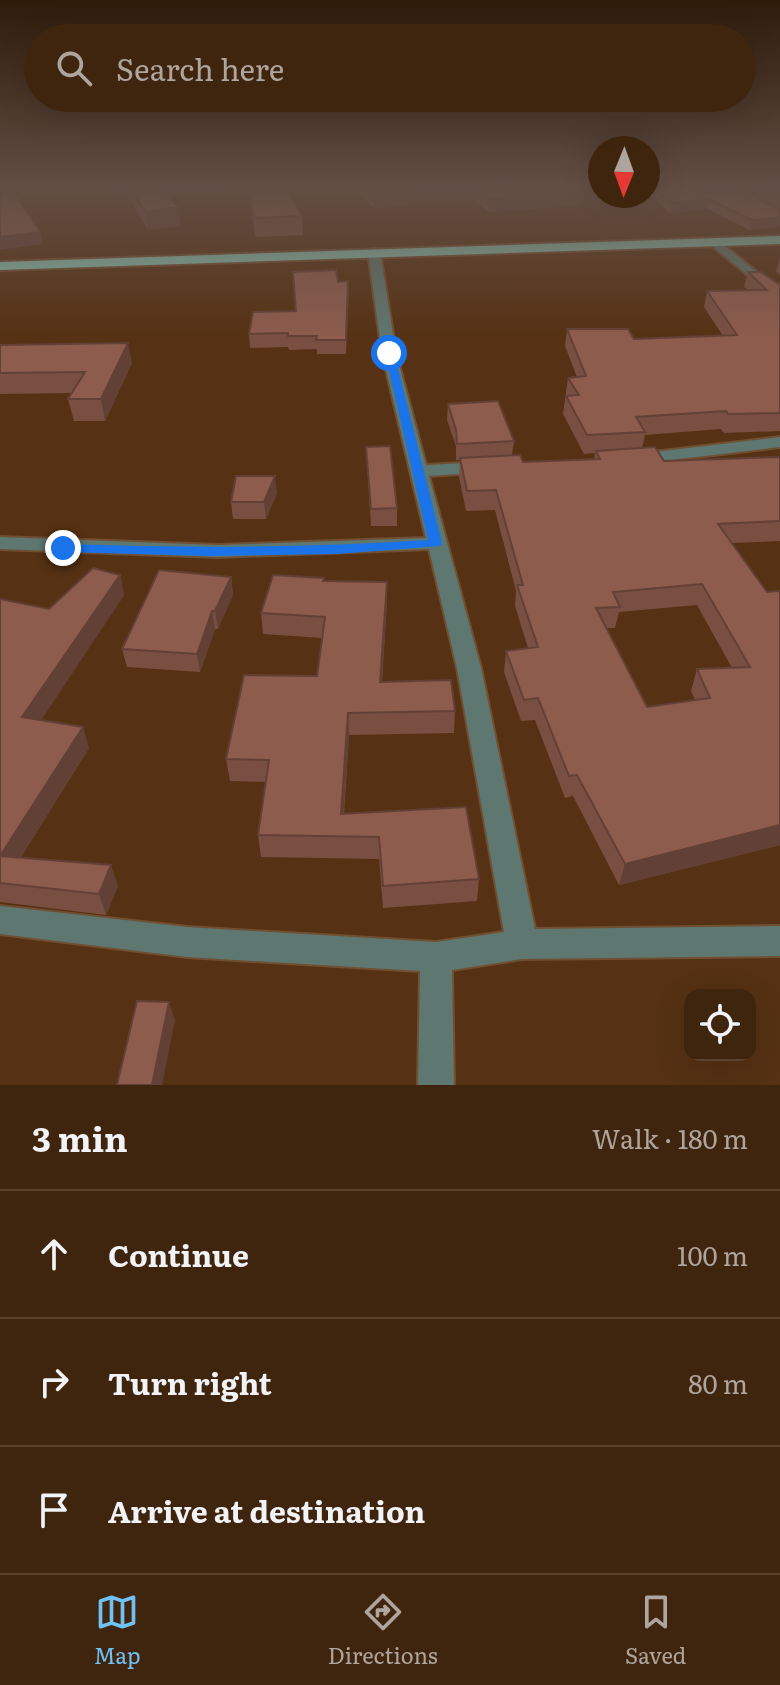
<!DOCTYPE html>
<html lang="en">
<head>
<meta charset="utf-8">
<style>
	:root { --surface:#40250e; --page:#472d17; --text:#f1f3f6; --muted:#aea59e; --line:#59422e; --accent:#70c1f4 }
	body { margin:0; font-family:Literata,serif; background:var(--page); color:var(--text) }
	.controls { position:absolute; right:24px; bottom:24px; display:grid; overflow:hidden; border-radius:16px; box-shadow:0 8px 32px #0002 }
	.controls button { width:72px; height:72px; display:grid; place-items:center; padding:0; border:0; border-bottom:2px solid var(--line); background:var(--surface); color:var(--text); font:40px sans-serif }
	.compass { position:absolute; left:588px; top:136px; width:72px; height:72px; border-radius:50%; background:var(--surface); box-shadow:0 8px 32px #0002; rotate:181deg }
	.stop { position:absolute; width:24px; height:24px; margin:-18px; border:6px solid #1a73e8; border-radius:50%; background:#fff }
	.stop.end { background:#1a73e8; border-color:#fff; box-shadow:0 2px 8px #0008 }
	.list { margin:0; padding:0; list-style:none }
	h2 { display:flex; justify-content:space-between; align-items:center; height:104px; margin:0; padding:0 32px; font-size:34px }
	h2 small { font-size:26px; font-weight:400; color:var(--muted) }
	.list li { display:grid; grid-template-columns:52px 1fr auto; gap:24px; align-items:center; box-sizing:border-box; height:128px; padding:0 32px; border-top:2px solid var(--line) }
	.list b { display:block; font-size:30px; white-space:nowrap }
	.list em { font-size:26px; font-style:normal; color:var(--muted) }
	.icon { flex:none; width:44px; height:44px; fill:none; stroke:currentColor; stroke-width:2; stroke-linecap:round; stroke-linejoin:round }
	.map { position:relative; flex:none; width:780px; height:1085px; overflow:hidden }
	.search { position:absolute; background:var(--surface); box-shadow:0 8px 32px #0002; left:24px; right:24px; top:24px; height:88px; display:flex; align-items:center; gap:20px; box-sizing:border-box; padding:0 28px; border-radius:44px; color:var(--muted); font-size:30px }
	.sheet { height:488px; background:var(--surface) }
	nav { display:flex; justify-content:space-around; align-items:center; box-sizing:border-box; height:112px; border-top:2px solid var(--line); background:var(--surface); font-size:22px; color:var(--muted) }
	nav a { display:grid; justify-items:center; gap:4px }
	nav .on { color:var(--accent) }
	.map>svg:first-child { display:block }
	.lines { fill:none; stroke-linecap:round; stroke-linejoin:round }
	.minor-casing { stroke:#714f33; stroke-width:4 }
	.highway-casing { stroke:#714f33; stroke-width:4 }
	.minor { fill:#5e7770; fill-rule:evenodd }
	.highway { fill:#87c7b8; fill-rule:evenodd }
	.wall { fill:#794f42; fill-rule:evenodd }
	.shaded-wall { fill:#634036 }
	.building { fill:#8d5c4d; stroke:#634036; stroke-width:2; fill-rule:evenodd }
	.route { fill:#1a73e8 }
</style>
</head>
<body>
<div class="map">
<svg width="780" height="1085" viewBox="0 0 780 1085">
	<rect width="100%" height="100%" fill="#563113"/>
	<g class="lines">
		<!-- minor casing -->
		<g class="minor-casing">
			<path id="minor" d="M 723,187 L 735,187 L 780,211 L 780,218 Z
				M 712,242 L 720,242 L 780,291 L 780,301 L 712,246 Z
				M 374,249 L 380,252 L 396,353 L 426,465 L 485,462 L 494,467 L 485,472 L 429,476 L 481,668 L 535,929 L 780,926 L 780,956 L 522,959 L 452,970 L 454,1085 L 418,1085 L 420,971 L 187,957 L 0,934 L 0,906 L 187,927 L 436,942 L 504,932 L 457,668 L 429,549 L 218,557 L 0,549 L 0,537 L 218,545 L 426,538 L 382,353 L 368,252 Z
				M 780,437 L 780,447 L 637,464 L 628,459 L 637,454 Z"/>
		</g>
		<!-- highway casing -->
		<g class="highway-casing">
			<path id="highway" d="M 780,236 L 780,244 L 0,270 L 0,262 Z"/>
		</g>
		<!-- minor -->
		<use href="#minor" class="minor"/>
		<!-- highway -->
		<use href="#highway" class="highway"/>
	</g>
	<!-- wall -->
	<path class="wall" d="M 118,187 L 285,187 L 302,216 L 303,235 L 255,237 L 249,189 L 167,195 L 181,226 L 148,230 L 129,198 L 120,198 Z
		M 350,187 L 575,187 L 582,205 L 488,212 L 473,199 L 374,208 Z
		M 648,187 L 699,187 L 711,192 L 780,210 L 749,230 L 707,208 L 670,213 L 648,193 Z
		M 760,187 L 780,187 L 780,208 L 758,196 Z
		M 780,258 L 780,275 L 776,272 Z
		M 748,272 L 779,284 L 780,281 L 780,431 L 724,433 L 721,429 L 645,435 L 642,448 L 664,461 L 780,457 L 780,541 L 732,543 L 780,845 L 619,885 L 573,796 L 565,798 L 535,720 L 521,721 L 504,672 L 506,651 L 528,648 L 515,606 L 516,591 L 495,510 L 466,511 L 459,477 L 460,460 L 456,460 L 456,446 L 447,420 L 448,404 L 514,441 L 512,455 L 523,462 L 594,459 L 595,453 L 584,454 L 563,414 L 568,378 L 577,377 L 565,346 L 567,329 L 634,339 L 723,336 L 704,307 L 707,291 L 748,290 L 744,287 ZM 697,605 L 732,668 L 697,669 L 691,691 L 695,700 L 647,707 L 606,628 L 615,628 L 619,612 Z
		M 348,281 L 346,354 L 317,354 L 317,349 L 289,350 L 288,347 L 250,348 L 249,334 L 296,311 L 338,282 Z
		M 0,345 L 132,363 L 105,421 L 74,421 L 68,399 L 72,393 L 0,394 Z
		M 366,447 L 397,508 L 397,526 L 371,526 Z
		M 277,493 L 266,519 L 233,519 L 231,502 Z
		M 120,575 L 124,595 L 41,720 L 89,748 L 21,857 L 118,886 L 106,915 L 0,902 L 0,599 L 49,609 Z
		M 231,577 L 233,595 L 218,629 L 215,629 L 200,672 L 127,667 L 122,649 Z
		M 324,578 L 324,581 L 387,582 L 387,603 L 382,682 L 455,711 L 454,733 L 349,735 L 344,814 L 479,879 L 477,901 L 383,908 L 379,859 L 261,857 L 258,835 L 266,782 L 230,781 L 226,759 L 317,676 L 322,638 L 263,634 L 261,613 Z"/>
	<!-- shaded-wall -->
	<path class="shaded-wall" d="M 118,187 L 127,187 L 129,198 L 120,198 Z
		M 154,187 L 249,187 L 249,189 L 156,196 Z
		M 474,187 L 473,199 L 374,208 L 374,195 Z
		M 584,193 L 582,205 L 488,212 L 489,199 Z
		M 709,199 L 707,208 L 670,213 L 672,203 Z
		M 178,207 L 181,226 L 148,230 L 145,212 Z
		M 780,217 L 780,227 L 749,230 L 752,220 Z
		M 40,232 L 43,244 L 0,250 L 0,237 Z
		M 348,281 L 349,294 L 346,354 L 346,340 Z
		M 128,343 L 132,363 L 105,421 L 101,399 Z
		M 275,476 L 277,493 L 266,519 L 264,502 Z
		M 120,575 L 124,595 L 29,738 L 22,717 Z
		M 231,577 L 233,595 L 218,629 L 215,611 Z
		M 387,582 L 387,603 L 380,704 L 380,682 Z
		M 212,611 L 215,629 L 200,672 L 197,654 Z
		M 348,713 L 349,735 L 342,836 L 341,814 Z
		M 83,727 L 89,748 L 9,876 L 0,856 Z
		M 780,825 L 780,845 L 619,885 L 625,864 Z
		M 111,865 L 118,886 L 106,915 L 99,894 Z
		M 169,1002 L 175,1020 L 162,1085 L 152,1085 Z"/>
	<!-- building -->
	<path class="building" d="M 0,187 L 10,187 L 40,232 L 0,237 Z
		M 130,187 L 160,187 L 178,207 L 145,212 Z
		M 250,187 L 285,187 L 302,216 L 253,218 Z
		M 364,187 L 575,187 L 584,193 L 489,199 L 474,187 L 374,195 Z
		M 652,187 L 699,187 L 711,192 L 739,189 L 780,210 L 780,217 L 752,220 L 709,199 L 672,203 Z
		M 760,187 L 780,187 L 780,197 Z
		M 336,270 L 338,282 L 348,281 L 346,340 L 316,340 L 317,336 L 288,336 L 288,333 L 249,334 L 253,312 L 296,311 L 293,272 Z
		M 748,272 L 761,272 L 780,285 L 780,413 L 728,414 L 726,411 L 636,417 L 645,432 L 587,435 L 566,396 L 579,395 L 568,378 L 586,376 L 567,329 L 628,329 L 634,339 L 737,335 L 707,291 L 767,290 Z
		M 128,343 L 101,399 L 68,399 L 85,372 L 0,373 L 0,345 Z
		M 498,401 L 514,441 L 457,444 L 456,430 L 448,404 Z
		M 390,446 L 397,508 L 371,509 L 366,447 Z
		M 655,447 L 664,461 L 780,457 L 780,521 L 718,524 L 767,592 L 780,591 L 780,825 L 625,864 L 577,775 L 569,776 L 538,698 L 524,700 L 506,651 L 538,647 L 517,585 L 523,585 L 496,490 L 467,491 L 460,458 L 520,455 L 523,462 L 600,459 L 596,451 ZM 702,584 L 750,667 L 697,669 L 710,698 L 647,707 L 596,608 L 620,607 L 613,592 Z
		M 236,476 L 275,476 L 264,502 L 231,502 Z
		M 93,568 L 120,575 L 22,717 L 83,727 L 0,856 L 111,865 L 99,894 L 0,883 L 0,599 L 49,609 Z
		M 159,570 L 231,577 L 215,611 L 212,611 L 197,654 L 122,649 Z
		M 273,575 L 324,578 L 323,581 L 387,582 L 380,682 L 451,680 L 455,711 L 348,713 L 341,814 L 466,807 L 479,879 L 383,886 L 379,837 L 258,835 L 269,760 L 226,759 L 244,675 L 317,676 L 325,617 L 261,613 Z
		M 137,1001 L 169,1002 L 152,1085 L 117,1085 Z"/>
	<!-- sky -->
	<linearGradient id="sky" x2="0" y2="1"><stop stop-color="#2f1b0a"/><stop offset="0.55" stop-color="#624e44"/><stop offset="1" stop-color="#624e44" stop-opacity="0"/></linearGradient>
	<rect width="780" height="339" fill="url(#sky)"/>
	<!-- route -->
	<path class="route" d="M 389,350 L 394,353 L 442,543 L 440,546 L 337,554 L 208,556 L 63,552 L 56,548 L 63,544 C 185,548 306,548 428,540 L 385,353 Z"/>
</svg>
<div class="controls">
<button><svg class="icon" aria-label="locate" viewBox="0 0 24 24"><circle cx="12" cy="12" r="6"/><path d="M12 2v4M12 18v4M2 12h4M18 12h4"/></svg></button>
</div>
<svg class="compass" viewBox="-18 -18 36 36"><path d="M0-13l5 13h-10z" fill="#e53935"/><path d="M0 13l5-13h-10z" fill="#aea59e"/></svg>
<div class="stop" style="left:389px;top:353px"></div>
<div class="stop end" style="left:63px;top:548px"></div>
<div class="search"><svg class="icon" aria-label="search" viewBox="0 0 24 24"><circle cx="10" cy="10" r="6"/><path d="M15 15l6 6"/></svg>Search here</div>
</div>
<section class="sheet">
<h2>3 min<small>Walk · 180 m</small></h2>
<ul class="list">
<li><svg class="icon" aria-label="ahead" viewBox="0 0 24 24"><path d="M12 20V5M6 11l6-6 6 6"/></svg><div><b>Continue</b></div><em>100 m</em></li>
<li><svg class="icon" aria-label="right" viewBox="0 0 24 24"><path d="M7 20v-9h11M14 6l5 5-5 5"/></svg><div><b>Turn right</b></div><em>80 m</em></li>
<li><svg class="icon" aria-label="arrive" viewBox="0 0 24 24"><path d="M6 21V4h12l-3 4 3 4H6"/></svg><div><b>Arrive at destination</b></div></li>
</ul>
</section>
<nav>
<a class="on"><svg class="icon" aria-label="map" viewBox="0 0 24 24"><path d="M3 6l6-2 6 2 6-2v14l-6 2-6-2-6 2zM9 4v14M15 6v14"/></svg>Map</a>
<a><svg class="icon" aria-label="directions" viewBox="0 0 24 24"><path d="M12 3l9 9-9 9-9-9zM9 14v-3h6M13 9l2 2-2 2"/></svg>Directions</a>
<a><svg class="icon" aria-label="saved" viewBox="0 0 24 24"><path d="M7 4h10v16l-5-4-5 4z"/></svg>Saved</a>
</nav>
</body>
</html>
